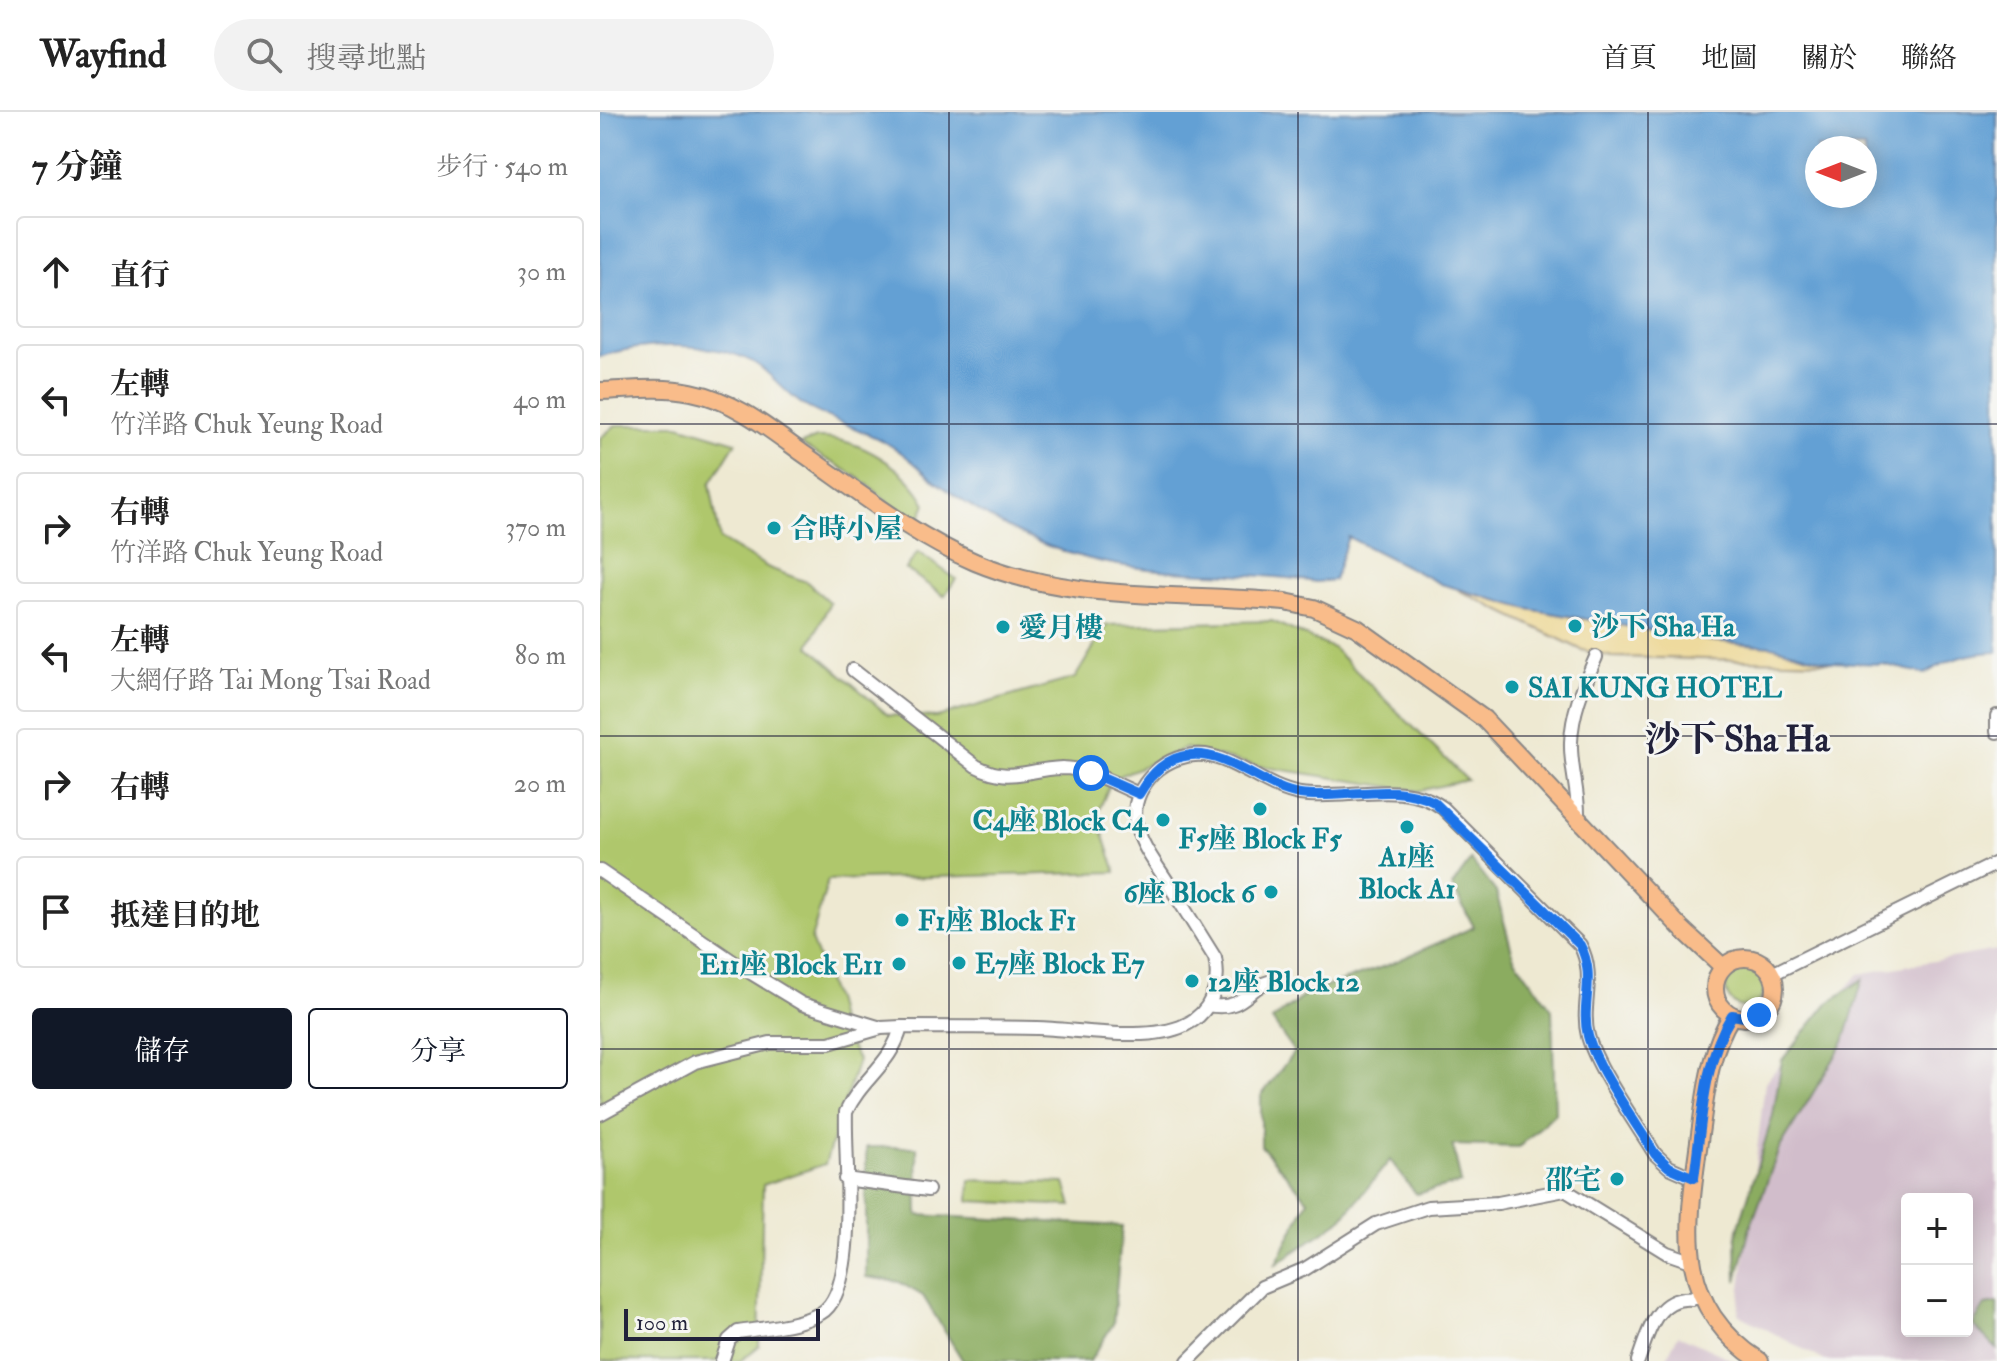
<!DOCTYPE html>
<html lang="zh-TW">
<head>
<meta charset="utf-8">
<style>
	:root { --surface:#fff; --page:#f2f2f2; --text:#222; --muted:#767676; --line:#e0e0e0; --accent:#111827 }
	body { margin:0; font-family:"IM FELL Double Pica","Noto Serif TC",serif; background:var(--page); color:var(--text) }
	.controls { position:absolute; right:24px; bottom:24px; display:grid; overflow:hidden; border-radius:8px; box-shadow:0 4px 20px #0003 }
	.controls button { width:72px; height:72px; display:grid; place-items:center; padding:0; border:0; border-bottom:2px solid var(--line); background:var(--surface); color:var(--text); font:40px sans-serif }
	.compass { position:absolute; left:1205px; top:24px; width:72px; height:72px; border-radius:50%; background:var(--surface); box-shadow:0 4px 20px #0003; rotate:270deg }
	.scale { position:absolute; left:24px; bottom:20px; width:196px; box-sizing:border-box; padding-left:8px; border:4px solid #22223b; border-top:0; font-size:22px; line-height:28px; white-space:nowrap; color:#22223b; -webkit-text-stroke:6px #f6f6f2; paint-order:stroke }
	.stop { position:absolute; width:24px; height:24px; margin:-18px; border:6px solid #1a73e8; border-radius:50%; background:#fff }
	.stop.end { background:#1a73e8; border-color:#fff; box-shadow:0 2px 8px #0008 }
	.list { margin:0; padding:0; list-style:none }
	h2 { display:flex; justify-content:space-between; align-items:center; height:104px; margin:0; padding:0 32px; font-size:34px }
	h2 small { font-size:26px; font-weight:400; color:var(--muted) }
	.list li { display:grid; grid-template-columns:52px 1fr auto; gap:24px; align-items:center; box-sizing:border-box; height:112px; margin:0 16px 16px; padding:0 16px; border:2px solid var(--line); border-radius:8px }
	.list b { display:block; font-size:30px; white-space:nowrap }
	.list p { margin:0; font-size:26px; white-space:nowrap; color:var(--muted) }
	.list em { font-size:26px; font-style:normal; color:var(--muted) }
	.actions { display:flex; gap:16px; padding:24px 32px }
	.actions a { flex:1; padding:18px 0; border:2px solid var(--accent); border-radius:8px; text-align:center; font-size:28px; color:var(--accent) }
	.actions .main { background:var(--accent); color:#fff }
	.icon { flex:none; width:44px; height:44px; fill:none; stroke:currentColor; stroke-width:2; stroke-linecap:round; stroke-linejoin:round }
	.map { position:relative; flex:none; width:1397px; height:1249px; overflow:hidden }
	header { display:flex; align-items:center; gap:48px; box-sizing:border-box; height:112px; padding:0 40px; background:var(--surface); border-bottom:2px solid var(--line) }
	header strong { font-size:38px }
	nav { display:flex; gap:44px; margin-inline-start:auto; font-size:28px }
	.search { width:560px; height:72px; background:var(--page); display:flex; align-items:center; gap:20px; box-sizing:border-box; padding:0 28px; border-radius:44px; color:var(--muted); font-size:30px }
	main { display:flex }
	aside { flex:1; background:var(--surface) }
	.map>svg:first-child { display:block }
	.industrial { fill:#d1bdcb; fill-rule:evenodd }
	.green { fill:#afc76c; stroke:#687454; stroke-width:2 }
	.forest { fill:#8bac60; stroke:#56674e; stroke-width:2 }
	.sand { fill:#eeda9e; stroke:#887e6c; stroke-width:2 }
	.water { fill:#63a0d4; stroke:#426188; stroke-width:2; fill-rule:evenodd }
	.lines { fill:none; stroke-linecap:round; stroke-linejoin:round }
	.minor-casing { stroke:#888686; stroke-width:16 }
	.major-casing { stroke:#888686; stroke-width:20 }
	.minor { stroke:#fff; stroke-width:12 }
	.major { stroke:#f9bc8a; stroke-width:16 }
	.route { stroke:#1a73e8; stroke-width:10 }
	.grid { fill:none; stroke:#22223b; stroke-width:2; stroke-opacity:0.55 }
	.culture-dot { fill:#0f9aa8; stroke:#f6f6f2; stroke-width:3 }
	.labels { text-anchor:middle; stroke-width:6; stroke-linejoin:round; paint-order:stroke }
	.culture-label { font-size:28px; font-weight:bold; fill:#0d838f; stroke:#f6f6f2; text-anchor:start }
	.district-label { font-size:36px; font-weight:bold; fill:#22223b; stroke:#f6f6f2 }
</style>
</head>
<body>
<header>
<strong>Wayfind</strong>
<div class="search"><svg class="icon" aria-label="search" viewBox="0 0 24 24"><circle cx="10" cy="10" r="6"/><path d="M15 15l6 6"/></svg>搜尋地點</div>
<nav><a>首頁</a><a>地圖</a><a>關於</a><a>聯絡</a></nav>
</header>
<main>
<aside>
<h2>7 分鐘<small>步行 · 540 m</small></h2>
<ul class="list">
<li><svg class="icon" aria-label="ahead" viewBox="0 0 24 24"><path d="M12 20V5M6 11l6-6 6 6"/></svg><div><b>直行</b></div><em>30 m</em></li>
<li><svg class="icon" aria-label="left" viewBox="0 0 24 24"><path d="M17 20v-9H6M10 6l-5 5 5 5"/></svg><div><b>左轉</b><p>竹洋路 Chuk Yeung Road</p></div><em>40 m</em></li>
<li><svg class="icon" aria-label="right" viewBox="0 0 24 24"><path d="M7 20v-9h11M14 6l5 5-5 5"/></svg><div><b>右轉</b><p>竹洋路 Chuk Yeung Road</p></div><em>370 m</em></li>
<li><svg class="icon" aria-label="left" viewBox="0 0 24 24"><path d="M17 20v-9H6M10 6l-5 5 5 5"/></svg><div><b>左轉</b><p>大網仔路 Tai Mong Tsai Road</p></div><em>80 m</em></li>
<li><svg class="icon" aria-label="right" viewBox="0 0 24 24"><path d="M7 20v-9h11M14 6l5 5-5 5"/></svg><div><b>右轉</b></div><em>20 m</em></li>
<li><svg class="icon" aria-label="arrive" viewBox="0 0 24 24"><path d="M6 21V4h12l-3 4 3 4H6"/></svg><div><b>抵達目的地</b></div></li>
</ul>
<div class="actions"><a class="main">儲存</a><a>分享</a></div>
</aside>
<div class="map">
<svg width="1397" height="1249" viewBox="0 0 1397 1249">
	<rect width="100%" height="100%" fill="#f6f6f2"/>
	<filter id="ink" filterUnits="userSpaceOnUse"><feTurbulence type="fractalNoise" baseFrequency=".0125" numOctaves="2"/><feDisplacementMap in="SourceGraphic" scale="16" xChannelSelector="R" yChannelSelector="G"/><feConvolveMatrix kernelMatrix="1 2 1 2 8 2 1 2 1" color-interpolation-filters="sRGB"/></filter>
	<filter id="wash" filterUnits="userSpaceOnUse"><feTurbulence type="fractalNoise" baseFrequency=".006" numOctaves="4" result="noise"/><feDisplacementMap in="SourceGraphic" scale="32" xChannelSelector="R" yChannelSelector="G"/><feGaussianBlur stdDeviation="1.8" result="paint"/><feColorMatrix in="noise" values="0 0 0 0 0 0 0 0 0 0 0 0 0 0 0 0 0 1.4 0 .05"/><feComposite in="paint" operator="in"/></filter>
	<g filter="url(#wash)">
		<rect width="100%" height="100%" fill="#eee9d2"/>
		<!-- industrial -->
		<path class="industrial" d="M 1397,838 L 1397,1249 L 1225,1249 L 1138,1202 L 1165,970 L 1259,862 ZM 1307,1087 L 1367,1087 L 1367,1219 L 1307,1219 Z
			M 1078,1223 L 1135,1249 L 1065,1249 Z"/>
		<!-- green -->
		<path class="green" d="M 16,313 L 79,313 L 136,330 L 110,372 L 120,427 L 169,456 L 207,470 L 230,491 L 209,534 L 288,603 L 337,605 L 475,566 L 507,513 L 672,509 L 733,536 L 867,668 L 818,679 L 658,654 L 585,636 L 512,667 L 497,703 L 516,760 L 228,768 L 211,828 L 235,890 L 240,915 L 258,948 L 225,1052 L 163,1073 L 159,1234 L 140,1249 L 0,1249 L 0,326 Z
			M 217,326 C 258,325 307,356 326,392 L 317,412 C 297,401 284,385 267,372 C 247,356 222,347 201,332 Z
			M 318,440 L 356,467 L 344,484 L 306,457 Z
			M1126 876a19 19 0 1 1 38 0a19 19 0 1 1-38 0Z
			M 370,1068 L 465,1071 L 472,1094 L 369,1089 Z"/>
		<!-- forest -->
		<path class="forest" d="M 871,748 L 896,780 L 914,846 L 952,897 L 955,1001 L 919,1035 L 853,1033 L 861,1071 L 816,1082 L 790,1048 L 741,1108 L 676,1152 L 708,1088 L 661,1034 L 661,984 L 694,940 L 672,908 L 708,881 L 788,853 L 874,815 L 852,774 Z
			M 1263,867 L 1244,930 L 1179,1037 L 1149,1119 L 1137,1169 L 1136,1124 L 1173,1003 L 1182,948 L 1227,892 Z
			M 266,1035 L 317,1035 L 318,1103 L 522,1114 L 513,1212 L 490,1249 L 363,1249 L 323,1184 L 299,1170 L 266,1165 Z
			M 1397,1191 L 1397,1237 L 1373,1213 L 1385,1193 Z"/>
		<!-- sand -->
		<path class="sand" d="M 858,478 L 928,497 L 1112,529 L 1172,534 L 1231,550 L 1012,545 L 982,538 Z"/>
		<!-- water -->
		<path class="water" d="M 0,0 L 1397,0 L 1397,540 C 1369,541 1348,547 1325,562 L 1282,552 L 1231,550 L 1172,534 L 1112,529 L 928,497 L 841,472 L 748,425 L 734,468 L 716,470 C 640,457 561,466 486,446 C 430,432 382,404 336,370 C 320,357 306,342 288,332 C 262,317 232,309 205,294 C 188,284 175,266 159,254 C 123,229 38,229 0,245 ZM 1265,36 L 1265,84 L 1217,84 L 1217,36 Z"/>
	</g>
	<g filter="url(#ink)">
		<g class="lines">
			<!-- minor casing -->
			<g class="minor-casing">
				<path id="minor" d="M 253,558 L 376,654 C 411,672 426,657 462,656 C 488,656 515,672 539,682
					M 1397,604 L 1397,620
					M 978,705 C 979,680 970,655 971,630 C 972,599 984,573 996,545
					M 0,759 L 138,853 L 202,892 L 281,916
					M 1172,862 L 1397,751
					M 608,893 C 647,901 648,870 676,869
					M 0,1002 L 95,950 L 170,931 L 229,931 L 281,916 L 301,915 C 346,915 392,915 437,916 C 478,917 548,931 585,913 C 611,901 621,873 615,846 C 600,822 585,798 570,774 C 546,736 514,702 554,661 C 567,648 587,641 605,643 C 638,648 665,676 700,682 C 746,689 803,666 843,696 L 980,833 C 997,865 980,892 988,924 C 997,957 1036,1011 1055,1042 L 1069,1055 L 1094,1066
					M 245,1067 L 328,1078
					M 122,1249 L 129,1228 L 138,1220 C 164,1216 197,1214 221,1201 C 260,1179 244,1044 246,1000 C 261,967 292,952 301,915
					M 588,1249 L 662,1175 L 705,1157 L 776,1112 L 828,1095 L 898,1091 L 965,1078 L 1067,1141 L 1090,1149
					M 1038,1249 C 1048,1221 1056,1184 1092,1187 L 1100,1181"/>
			</g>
			<!-- major casing -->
			<g class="major-casing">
				<path id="major" d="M 0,279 C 30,278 61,274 91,280 C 133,288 167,315 201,340 C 257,379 312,423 375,450 C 473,491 581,480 685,490 L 714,496 L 757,516 L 884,607 L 1081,816 L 1123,855
					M1115 876a30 30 0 1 1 60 0a30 30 0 1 1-60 0Z
					M 1132,903 C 1109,939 1106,981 1100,1022 C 1088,1112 1071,1191 1160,1249"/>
			</g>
			<!-- minor -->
			<use href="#minor" class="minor"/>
			<!-- major -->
			<use href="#major" class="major"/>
		</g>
	</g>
	<g class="lines" filter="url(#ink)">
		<!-- route -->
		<path class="route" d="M 491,661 L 539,682 C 551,662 566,645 591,643 C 630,640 662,676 700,682 C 744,688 794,669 834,690 L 980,833 C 997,865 980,892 988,924 C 997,957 1036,1011 1055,1042 L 1069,1055 L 1094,1066 C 1102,1012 1102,951 1132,903 L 1150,906 L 1159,903"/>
	</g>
	<!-- grid -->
	<path class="grid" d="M 349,0 L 349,1249M 698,0 L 698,1249M 1048,0 L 1048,1249M 0,312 L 1397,312M 0,624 L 1397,624M 0,937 L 1397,937"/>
	<!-- markers -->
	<g class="culture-dot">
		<circle cx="174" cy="416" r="8"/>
		<circle cx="975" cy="514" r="8"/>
		<circle cx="403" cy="515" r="8"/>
		<circle cx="912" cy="575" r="8"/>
		<circle cx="660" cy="697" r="8"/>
		<circle cx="563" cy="708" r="8"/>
		<circle cx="807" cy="715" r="8"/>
		<circle cx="671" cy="780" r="8"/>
		<circle cx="302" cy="808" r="8"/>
		<circle cx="359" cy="851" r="8"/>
		<circle cx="299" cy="852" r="8"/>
		<circle cx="592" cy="869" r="8"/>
		<circle cx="1017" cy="1067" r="8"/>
	</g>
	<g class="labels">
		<!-- culture labels -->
		<g class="culture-label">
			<text x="190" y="426">合時小屋</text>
			<text x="991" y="524">沙下 Sha Ha</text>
			<text x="419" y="525">愛月樓</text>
			<text x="928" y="585">SAI KUNG HOTEL</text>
			<text x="547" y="718" text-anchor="end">C4座 Block C4</text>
			<text x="660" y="736" text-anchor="middle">F5座 Block F5</text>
			<text x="807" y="754" text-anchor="middle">A1座<tspan x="807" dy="32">Block A1</tspan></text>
			<text x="655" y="790" text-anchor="end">6座 Block 6</text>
			<text x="318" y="818">F1座 Block F1</text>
			<text x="375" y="861">E7座 Block E7</text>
			<text x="283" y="862" text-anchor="end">E11座 Block E11</text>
			<text x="608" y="879">12座 Block 12</text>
			<text x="1001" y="1077" text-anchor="end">邵宅</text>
		</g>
		<!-- district labels -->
		<g class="district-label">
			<text x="1137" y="639">沙下 Sha Ha</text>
		</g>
	</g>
</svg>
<div class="controls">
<button>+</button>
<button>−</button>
</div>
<svg class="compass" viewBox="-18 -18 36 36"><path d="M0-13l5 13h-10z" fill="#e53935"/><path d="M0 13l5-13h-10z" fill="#767676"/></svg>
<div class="scale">100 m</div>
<div class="stop" style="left:491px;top:661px"></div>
<div class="stop end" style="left:1159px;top:903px"></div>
</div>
</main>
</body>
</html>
